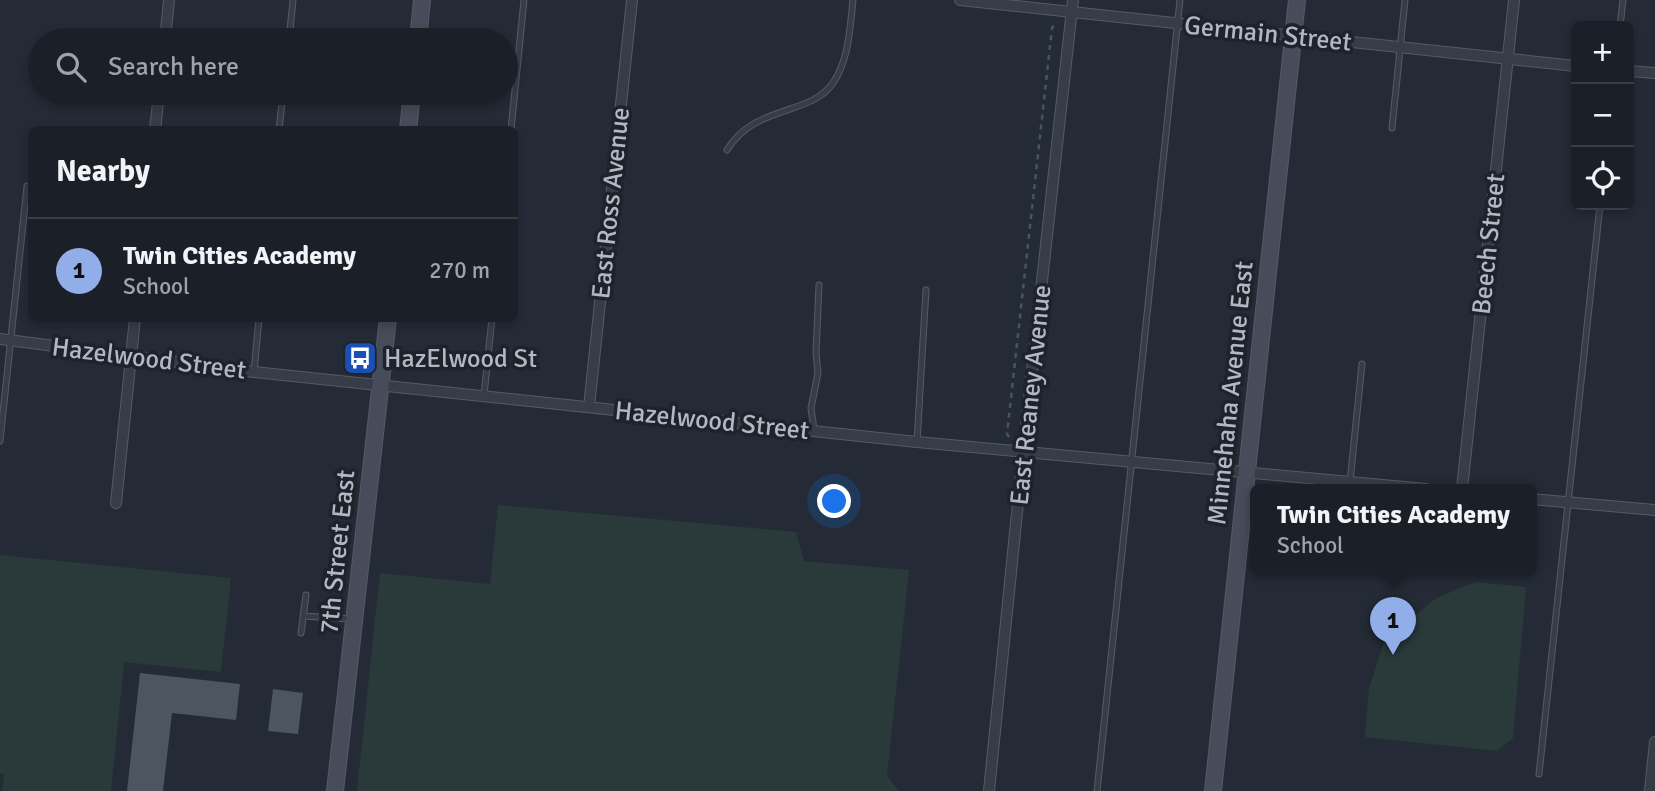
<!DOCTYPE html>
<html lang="en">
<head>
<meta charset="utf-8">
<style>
	:root { --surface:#1b2028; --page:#282d34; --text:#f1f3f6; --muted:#a0a3a8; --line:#393e45; --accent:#91aee9 }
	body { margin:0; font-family:Signika,sans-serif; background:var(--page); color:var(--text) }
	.controls { position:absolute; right:21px; top:21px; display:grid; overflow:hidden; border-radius:10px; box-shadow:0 4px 10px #0003 }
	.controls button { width:63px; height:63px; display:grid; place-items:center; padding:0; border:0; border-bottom:2px solid var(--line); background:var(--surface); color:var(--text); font:35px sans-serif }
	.you { position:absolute; left:835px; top:502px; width:24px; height:24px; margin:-18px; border:5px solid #fff; border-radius:50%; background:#1a73e8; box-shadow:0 0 0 10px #1a73e833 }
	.badge { display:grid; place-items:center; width:46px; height:46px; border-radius:50%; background:var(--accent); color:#111; font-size:23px; font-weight:700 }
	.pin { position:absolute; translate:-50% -58px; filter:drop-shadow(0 2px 4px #0008) }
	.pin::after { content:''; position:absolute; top:37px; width:24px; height:21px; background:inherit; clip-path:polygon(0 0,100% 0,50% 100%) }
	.popup { position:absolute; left:1250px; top:484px; width:287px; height:91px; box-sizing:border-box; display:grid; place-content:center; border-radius:10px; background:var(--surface); filter:drop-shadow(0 2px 5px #0005); font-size:23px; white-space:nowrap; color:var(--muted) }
	.popup b { font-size:26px; color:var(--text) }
	.popup::after { content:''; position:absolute; left:50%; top:100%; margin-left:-14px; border:14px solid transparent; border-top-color:var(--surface) }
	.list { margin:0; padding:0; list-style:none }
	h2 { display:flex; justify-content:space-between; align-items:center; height:91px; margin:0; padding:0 28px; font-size:30px }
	h2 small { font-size:23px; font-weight:400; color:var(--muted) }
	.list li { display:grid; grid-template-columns:46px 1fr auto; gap:21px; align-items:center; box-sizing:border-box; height:105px; padding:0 28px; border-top:2px solid var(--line) }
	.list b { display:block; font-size:26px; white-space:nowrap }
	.list p { margin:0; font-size:23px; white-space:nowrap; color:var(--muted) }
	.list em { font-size:23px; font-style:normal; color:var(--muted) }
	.icon { flex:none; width:38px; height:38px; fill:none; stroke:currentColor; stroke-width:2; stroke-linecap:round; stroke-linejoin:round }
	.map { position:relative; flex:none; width:1655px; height:791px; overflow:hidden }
	.search { position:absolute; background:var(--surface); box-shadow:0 4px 10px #0003; left:28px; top:28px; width:490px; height:77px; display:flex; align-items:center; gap:18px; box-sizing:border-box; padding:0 24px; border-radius:38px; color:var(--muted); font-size:26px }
	.panel { position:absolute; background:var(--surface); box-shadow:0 4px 10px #0003; left:28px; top:126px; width:490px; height:196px; border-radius:10px }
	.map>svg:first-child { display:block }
	.green { fill:#2a3a3b }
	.building { fill:#4d5561 }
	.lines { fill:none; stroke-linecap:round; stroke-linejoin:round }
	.lane-casing { stroke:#555b65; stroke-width:7 }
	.street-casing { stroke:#555b65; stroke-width:12 }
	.secondary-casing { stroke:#555b65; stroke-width:18 }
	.path { stroke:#475659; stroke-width:2.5; stroke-dasharray:5 5; stroke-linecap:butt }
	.lane { stroke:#373d47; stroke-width:5 }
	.street { stroke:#373d47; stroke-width:10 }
	.secondary { stroke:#464c59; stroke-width:16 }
	.labels { text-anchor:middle; stroke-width:7; stroke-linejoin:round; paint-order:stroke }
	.street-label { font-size:26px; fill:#b2b8c3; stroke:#1d222b }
	.poi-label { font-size:26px; fill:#b2b8c3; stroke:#1d222b; text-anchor:start }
</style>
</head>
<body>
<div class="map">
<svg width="1655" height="791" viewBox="0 0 1655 791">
	<rect width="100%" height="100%" fill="#242b36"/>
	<!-- green -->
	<path class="green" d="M 498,505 L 796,532 L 804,561 L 909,570 L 887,776 L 899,791 L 357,791 L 380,573 L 490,584 Z
		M 0,555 L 231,578 L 221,672 L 124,662 L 111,791 L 2,791 L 4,774 L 0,773 Z
		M 1476,582 L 1526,587 L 1513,738 L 1497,751 L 1365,737 L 1369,689 L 1384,642 L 1436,598 Z"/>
	<!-- building -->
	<path class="building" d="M 140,673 L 240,684 L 236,720 L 172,713 L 163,791 L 127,791 Z
		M 273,689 L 303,693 L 298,734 L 268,731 Z"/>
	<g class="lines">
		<!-- lane casing -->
		<g class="lane-casing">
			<path id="lane" d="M 1620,26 L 1623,0
				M 289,40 L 293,0
				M 1392,128 L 1405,0
				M 279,130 L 283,93
				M 511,130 L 524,0
				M 727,150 C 755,104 811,116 833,83 C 849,60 850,27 853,0
				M 254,372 L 259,318
				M 484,395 L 492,318
				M 814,430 L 811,408 L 818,373 L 816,353 L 819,285
				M 0,441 L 27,186
				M 917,442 L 926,290
				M 1350,482 L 1362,364
				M 303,616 L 351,619
				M 301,633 L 306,595
				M 1539,774 L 1600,205
				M 1097,791 L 1180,0"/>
		</g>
		<!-- street casing -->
		<g class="street-casing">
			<path id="street" d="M 960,0 L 1576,66
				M 165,40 L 169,0
				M 1629,71 L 1655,73
				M 155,130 L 159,93
				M 0,339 L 254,372 L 917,442 L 1426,489
				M 589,407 L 632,0
				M 1462,489 L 1514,0
				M 1531,499 L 1655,510
				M 116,503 L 135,318
				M 989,791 L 1023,453 L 1073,0
				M 1650,791 L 1655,742"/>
		</g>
		<!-- secondary casing -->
		<g class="secondary-casing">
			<path id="secondary" d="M 418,40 L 422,0
				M 408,130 L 412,93
				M 335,791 L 388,318
				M 1213,791 L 1297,0"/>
		</g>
		<!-- path -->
		<path class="path" d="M 1009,437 L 1007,434 L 1052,28 L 1055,24"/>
		<!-- lane -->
		<use href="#lane" class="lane"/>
		<!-- street -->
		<use href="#street" class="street"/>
		<!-- secondary -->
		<use href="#secondary" class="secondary"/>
	</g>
	<!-- icons -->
	<defs>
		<g id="bus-square" transform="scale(1.75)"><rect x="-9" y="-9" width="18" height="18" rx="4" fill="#1a4fb4" stroke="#1d222b"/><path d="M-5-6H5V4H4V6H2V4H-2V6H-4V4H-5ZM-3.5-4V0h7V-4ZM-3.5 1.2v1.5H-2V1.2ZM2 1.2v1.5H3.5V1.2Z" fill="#fff"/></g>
	</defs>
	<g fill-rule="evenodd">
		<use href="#bus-square" x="360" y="358"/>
	</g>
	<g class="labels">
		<!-- street labels -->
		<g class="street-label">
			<text transform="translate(1268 33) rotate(6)" y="9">Germain Street</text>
			<text transform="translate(610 203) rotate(-84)" y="9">East Ross Avenue</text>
			<text transform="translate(1488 244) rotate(-84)" y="9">Beech Street</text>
			<text transform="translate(149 358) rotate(7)" y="9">Hazelwood Street</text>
			<text transform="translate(1230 393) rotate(-84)" y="9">Minnehaha Avenue East</text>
			<text transform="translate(1030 395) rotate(-84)" y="9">East Reaney Avenue</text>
			<text transform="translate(712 420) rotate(6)" y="9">Hazelwood Street</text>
			<text transform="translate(337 552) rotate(-84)" y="9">7th Street East</text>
		</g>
		<!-- poi labels -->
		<g class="poi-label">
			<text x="384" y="367">HazElwood St</text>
		</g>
	</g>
</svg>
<div class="controls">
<button>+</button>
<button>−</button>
<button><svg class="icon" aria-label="locate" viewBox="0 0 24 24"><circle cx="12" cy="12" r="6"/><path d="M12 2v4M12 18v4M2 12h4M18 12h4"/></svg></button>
</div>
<div class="you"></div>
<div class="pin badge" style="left:1393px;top:655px">1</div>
<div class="popup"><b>Twin Cities Academy</b>School</div>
<div class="search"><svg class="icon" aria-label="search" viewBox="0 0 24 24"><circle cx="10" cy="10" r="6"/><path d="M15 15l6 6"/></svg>Search here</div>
<section class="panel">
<h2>Nearby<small></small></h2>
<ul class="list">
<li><span class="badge">1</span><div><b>Twin Cities Academy</b><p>School</p></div><em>270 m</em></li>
</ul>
</section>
</div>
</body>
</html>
